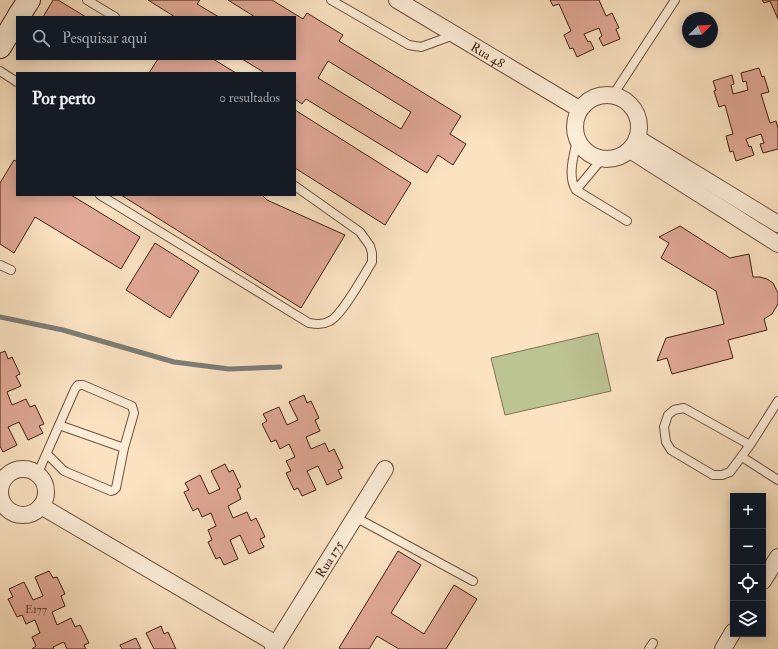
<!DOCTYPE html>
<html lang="pt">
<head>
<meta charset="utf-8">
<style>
	:root { --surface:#171b24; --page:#242831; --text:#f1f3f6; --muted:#9ea1a6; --line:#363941 }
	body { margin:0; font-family:"IM FELL Double Pica",serif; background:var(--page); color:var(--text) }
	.controls { position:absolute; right:12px; bottom:12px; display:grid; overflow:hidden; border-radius:0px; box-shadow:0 2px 10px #0003 }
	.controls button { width:36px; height:36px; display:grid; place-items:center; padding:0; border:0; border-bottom:1px solid var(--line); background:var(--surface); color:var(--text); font:20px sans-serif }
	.compass { position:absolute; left:682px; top:12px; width:36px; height:36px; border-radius:50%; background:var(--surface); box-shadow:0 2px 10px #0003; rotate:66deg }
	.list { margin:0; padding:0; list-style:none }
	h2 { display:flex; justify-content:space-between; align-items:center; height:52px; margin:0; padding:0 16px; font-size:17px }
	h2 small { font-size:13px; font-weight:400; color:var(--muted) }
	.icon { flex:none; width:22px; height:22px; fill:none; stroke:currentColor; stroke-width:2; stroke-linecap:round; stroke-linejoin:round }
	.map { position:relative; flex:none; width:778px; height:649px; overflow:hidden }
	.search { position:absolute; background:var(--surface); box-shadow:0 2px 10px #0003; left:16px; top:16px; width:280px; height:44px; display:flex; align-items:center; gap:10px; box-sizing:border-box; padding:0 14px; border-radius:0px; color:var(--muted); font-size:15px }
	.panel { position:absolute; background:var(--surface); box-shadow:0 2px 10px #0003; left:16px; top:72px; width:280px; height:124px; border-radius:0px }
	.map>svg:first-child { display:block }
	.green { fill:#bdc494; stroke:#807252 }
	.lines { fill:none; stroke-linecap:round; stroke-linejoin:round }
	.stream { stroke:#7c7d79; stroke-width:5 }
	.building { fill:#e1a997; stroke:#421f11; fill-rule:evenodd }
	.lane-casing { stroke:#70503d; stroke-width:10 }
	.street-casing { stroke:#70503d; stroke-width:18 }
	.secondary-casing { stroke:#421f11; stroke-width:24 }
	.lane { stroke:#fcedd7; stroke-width:8 }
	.street { stroke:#fcedd7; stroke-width:16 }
	.secondary { stroke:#fcedd7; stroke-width:22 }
	.labels { text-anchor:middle; stroke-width:4; stroke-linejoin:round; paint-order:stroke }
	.number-label { font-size:11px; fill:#6a4232 }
	.street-label { font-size:13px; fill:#421f11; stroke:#fcedd7 }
</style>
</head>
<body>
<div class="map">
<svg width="778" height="649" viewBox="0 0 778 649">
	<rect width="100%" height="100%" fill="#fbe3c2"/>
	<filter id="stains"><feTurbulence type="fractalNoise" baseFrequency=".005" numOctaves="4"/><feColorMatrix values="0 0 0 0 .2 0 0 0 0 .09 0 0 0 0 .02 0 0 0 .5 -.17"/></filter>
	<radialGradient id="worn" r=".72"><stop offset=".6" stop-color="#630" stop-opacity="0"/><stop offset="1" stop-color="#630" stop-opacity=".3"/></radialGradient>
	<!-- green -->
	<path class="green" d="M 598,333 L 611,391 L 505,415 L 491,358 Z"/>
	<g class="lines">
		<!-- stream -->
		<path class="stream" d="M 0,317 L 63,330 L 174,362 L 229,369 L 280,367"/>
	</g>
	<!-- building -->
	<path class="building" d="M 53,0 L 58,0 L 86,17 L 43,17 Z
		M 148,0 L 200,0 L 197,4 L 219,17 L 175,17 Z
		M 228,0 L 272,0 L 303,19 L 307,13 L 343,35 L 339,41 L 461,116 L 450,134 L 466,144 L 453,165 L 438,155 L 427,173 L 306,99 L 302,104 L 295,99 L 295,73 L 265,73 L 242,59 L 295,59 L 295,17 L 255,17 ZM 328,61 L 411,112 L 401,129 L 318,78 Z
		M 550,0 L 599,0 L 606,16 L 612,13 L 619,28 L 616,29 L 620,39 L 603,46 L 599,38 L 602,36 L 599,28 L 584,34 L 588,42 L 590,41 L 594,49 L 577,57 L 573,48 L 570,49 L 564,35 L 571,31 L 559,4 L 553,6 Z
		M 762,0 L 778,0 L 778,19 L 770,1 L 764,3 Z
		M 158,59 L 213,59 L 236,73 L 149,73 Z
		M 759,68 L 762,77 L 764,76 L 769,92 L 761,94 L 770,123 L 776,121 L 778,128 L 778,149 L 763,153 L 760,144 L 764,143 L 761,134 L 746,139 L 749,147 L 751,146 L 754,155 L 736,161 L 733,151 L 730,152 L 726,136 L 733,134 L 725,105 L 719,107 L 714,91 L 716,90 L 713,81 L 732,75 L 734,84 L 731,85 L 733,94 L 748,90 L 746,81 L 743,82 L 741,73 Z
		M 295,110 L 411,183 L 385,225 L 295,168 Z
		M 14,160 L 17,162 L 17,195 L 71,195 L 140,237 L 121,269 L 35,217 L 14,253 L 0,244 L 0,183 Z
		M 121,195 L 262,195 L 267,200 L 345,235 L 301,308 Z
		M 680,226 L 730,258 L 749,254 L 753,277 L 760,277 L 767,279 L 773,283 L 778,293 L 778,304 L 772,314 L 764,319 L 767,330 L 728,340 L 733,358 L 672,374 L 667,358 L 657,361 L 666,338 L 724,324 L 716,291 L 661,258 L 669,243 L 659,237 Z
		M 155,243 L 199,271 L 170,318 L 126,290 Z
		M 5,351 L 8,359 L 12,357 L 20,374 L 16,376 L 21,386 L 7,392 L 12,405 L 26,399 L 30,407 L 35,405 L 44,424 L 39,426 L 43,433 L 28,440 L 19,422 L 8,427 L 17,445 L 3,452 L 0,446 L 0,353 Z
		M 304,395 L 307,403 L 311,401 L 319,418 L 315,420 L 320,431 L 306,437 L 311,449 L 325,443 L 329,452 L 334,449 L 343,468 L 338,470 L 342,478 L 327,485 L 318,466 L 307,471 L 316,490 L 302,496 L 298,488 L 294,490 L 286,473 L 291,471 L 286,461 L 295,457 L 289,444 L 280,449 L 276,440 L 271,442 L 262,424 L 267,421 L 263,414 L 279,407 L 287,425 L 298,420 L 289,402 Z
		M 225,464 L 229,472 L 233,470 L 241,487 L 237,489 L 241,499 L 228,506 L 233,518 L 247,512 L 251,521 L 256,518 L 265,537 L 260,539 L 264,547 L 249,554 L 240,535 L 230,540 L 238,559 L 224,565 L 220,557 L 216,559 L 208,542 L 212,540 L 208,530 L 216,526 L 211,513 L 202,517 L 198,508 L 193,511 L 184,492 L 189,490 L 185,483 L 200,475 L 209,494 L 220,489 L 211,471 Z
		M 398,551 L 421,565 L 391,613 L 424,634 L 454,585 L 477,599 L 446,649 L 399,649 L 377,636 L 369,649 L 341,649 L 339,648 Z
		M 49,571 L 53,578 L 57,577 L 65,594 L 61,596 L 65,606 L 52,612 L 57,625 L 71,618 L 75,627 L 80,625 L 89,643 L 84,645 L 86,649 L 67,649 L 64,642 L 53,647 L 54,649 L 32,649 L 36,646 L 32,637 L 40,633 L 35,620 L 26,624 L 22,615 L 17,617 L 8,599 L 13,597 L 9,589 L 24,582 L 33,600 L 43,596 L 35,577 Z
		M 161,626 L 164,634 L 168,632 L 176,649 L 154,649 L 146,633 Z
		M 136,638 L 141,649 L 122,649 L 120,645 Z"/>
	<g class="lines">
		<!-- lane casing -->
		<g class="lane-casing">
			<path id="lane" d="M 87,0 L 115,17
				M 331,0 L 409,45 L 421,47 L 454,35
				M 0,71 L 17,82
				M 613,95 L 675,0
				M 577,140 C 574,155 567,176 576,190 L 627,221
				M 576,190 L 601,160
				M 100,195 L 309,323 C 316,324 323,325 330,321 C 342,315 364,275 372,262 L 372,253 L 370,246 L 360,232 L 295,186
				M 0,265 L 11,270
				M 684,408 L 750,445 L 730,472 L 722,475 L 713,475 L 671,450 L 666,442 L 664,427 L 668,415 L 674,410 Z
				M 59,425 L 124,448
				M 750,445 L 778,401
				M 742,457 L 778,480
				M 37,475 L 75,389 L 78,385 L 83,385 L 132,406 L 134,413 L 124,448 L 116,488 L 114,490 L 111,491 L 64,471 L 47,454
				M 355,517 L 473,581
				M 649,649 L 653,643"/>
		</g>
		<!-- street casing -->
		<g class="street-casing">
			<g id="street">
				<path id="s1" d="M 397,0 L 579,109"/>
				<circle cx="607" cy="127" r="32"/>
				<path d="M 637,138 L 778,224"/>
				<path d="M 630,150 L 778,244"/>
				<circle cx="23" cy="492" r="23"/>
				<path d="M 41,506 L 276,644"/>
				<path d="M 763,581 L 778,557"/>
				<path id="s2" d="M 273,649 L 385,469"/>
				<path d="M 723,649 L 733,632"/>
			</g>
		</g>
		<!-- secondary casing -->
		<g class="secondary-casing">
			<path id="secondary" d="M 18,17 L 29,0
				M 0,47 L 17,19"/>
		</g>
		<!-- lane -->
		<use href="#lane" class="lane"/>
		<!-- street -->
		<use href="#street" class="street"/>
		<!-- secondary -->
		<use href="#secondary" class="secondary"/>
	</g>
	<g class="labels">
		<!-- number labels -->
		<g class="number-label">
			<text x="36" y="613">E177</text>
		</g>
		<!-- street labels -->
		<g class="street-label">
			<text dy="5" stroke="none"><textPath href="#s1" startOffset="106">Rua 48</textPath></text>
			<text dy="5" stroke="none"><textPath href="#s2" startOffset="106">Rua 175</textPath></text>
		</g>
	</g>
	<rect width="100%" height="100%" filter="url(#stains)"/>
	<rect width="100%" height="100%" fill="url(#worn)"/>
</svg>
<div class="controls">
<button>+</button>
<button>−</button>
<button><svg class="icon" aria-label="locate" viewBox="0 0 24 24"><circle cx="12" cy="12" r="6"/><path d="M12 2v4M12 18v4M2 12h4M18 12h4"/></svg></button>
<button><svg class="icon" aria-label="layers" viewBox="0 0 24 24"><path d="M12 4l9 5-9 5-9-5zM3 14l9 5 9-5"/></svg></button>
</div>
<svg class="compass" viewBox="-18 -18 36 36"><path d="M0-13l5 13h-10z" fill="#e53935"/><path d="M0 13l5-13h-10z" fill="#9ea1a6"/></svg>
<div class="search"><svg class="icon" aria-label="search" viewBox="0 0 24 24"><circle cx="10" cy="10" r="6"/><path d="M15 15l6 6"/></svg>Pesquisar aqui</div>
<section class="panel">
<h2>Por perto<small>0 resultados</small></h2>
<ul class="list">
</ul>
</section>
</div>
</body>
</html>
